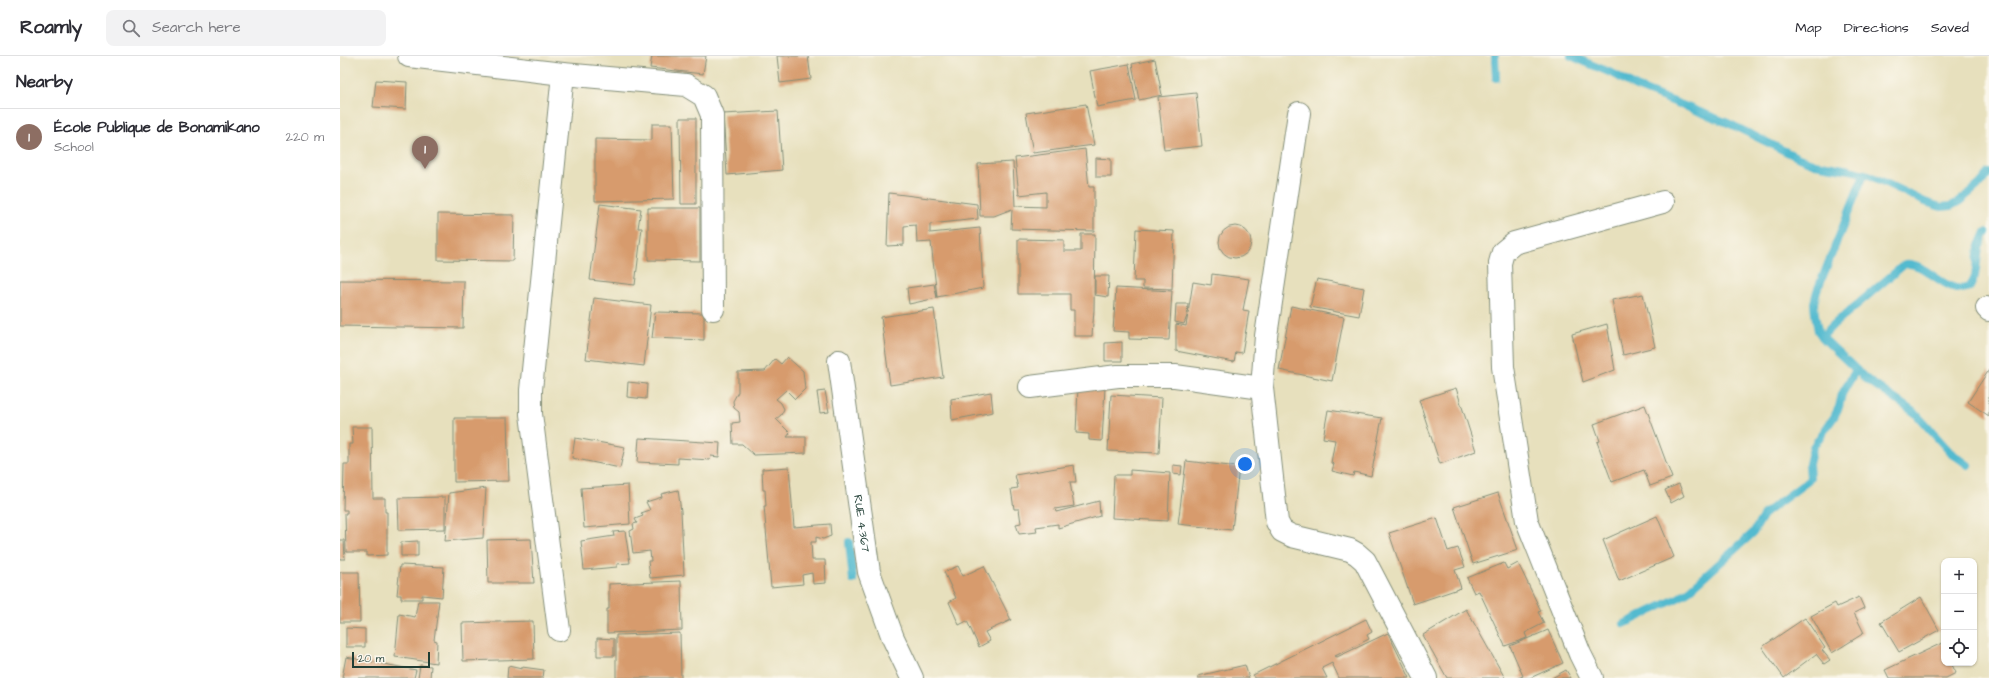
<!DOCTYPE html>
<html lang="en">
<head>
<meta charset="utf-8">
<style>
	:root { --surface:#fff; --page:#f2f2f3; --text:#2b2b33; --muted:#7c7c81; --line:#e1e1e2; --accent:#db2777 }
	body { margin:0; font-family:"Architects Daughter",sans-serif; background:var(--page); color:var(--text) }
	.controls { position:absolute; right:12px; bottom:12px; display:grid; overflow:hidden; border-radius:8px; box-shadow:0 1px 3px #0004 }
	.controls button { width:36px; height:36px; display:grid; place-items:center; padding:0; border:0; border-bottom:1px solid var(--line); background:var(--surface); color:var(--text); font:20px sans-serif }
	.scale { position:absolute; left:12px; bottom:10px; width:78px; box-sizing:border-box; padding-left:4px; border:2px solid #1f3d34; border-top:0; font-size:11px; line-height:14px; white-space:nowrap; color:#1f3d34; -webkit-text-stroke:3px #fbf7ec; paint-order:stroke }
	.you { position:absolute; left:905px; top:408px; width:14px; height:14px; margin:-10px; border:3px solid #fff; border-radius:50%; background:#1a73e8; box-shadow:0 0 0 6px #1a73e833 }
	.badge { display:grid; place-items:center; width:26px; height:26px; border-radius:50%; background:var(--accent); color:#fff; font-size:13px; font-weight:700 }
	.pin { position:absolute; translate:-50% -33px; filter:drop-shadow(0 1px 2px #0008) }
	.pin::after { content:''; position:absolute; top:21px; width:14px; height:12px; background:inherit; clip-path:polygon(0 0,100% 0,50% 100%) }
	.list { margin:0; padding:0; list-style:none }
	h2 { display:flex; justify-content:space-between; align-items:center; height:52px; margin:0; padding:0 16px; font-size:17px }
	h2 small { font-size:13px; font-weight:400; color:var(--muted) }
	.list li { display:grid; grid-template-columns:26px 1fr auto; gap:12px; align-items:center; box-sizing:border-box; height:56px; padding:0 16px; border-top:1px solid var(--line) }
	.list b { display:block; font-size:15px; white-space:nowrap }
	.list p { margin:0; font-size:13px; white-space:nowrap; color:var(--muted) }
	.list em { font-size:13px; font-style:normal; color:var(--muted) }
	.icon { flex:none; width:22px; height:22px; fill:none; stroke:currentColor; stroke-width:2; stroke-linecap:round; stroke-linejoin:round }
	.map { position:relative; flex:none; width:1649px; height:622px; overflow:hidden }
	header { display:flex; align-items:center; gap:24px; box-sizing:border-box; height:56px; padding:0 20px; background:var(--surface); border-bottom:1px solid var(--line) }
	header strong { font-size:19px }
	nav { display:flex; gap:22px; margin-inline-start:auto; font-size:14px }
	.search { width:280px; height:36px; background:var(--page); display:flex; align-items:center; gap:10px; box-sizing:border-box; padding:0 14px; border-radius:8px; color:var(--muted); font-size:15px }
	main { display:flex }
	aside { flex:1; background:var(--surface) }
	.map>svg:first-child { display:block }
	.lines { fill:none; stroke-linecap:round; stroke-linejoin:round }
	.stream { stroke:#52bacf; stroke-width:8 }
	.building { fill:#d79b6d }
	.minor-casing { stroke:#838e78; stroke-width:24 }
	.minor { stroke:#fff; stroke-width:22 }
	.labels { text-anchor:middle; stroke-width:3; stroke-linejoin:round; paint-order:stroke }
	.street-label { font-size:12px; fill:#1f3d34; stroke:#fbf7ec }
</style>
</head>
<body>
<header>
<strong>Roamly</strong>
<div class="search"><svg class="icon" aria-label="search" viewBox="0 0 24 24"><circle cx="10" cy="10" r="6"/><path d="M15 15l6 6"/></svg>Search here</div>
<nav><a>Map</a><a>Directions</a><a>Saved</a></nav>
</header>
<main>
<aside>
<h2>Nearby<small></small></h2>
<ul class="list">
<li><span class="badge" style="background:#8d6e63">1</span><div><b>École Publique de Bonamikano</b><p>School</p></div><em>220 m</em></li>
</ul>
</aside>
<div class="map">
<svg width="1649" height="622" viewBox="0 0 1649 622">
	<rect width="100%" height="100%" fill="#fbf7ec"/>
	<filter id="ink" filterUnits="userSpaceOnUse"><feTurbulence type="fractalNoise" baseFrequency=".025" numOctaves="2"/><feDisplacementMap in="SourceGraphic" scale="8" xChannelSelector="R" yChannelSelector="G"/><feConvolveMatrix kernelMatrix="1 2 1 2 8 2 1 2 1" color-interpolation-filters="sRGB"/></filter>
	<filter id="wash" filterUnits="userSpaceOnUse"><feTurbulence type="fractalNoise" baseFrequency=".012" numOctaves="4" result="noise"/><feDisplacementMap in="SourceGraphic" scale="16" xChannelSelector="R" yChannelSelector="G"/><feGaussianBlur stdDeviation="0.9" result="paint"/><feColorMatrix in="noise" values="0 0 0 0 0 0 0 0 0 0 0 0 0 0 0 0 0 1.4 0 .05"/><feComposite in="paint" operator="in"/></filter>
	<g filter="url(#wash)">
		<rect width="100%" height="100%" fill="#e7e0bd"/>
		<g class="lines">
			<!-- stream -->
			<path class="stream" d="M 1155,0 L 1156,22
				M 1231,0 L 1276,19 L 1296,31 L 1388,67 L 1459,102 L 1475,108 L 1510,114 L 1529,119 L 1585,146 L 1601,151 L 1611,150 L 1620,145 L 1640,128 L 1649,117
				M 1522,123 L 1477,235 L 1474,247 L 1475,258 L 1478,275 L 1484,283 L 1525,322 L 1575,357 L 1610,396 L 1628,409
				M 1482,281 L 1493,269 L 1565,208 C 1586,205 1607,241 1630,231 L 1635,220 L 1639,192 L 1646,176
				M 509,486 L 513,524
				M 1284,568 L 1340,541 L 1351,533 L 1413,477 L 1425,457 L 1468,425 L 1470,422 L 1469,408 L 1473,391 L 1494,361 L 1499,351 L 1502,338 L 1516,314"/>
		</g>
		<g id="blocks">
			<!-- building -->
			<path class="building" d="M 312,0 L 366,0 L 363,18 L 310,12 Z
				M 437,0 L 468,0 L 471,23 L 440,27 Z
				M 815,3 L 822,39 L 799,44 L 792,8 Z
				M 789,8 L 796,44 L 757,51 L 750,15 Z
				M 36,24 L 67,26 L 66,53 L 33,51 Z
				M 856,37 L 862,90 L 824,94 L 818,41 Z
				M 746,48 L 754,89 L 693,97 L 686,57 Z
				M 438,55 L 442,114 L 387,119 L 383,58 Z
				M 340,62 L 356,62 L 356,148 L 341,148 Z
				M 312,68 L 332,68 L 334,143 L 255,145 L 255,83 L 312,84 Z
				M 745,93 L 749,131 L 754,131 L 754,175 L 671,173 L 672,153 L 654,160 L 640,160 L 638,108 L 673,106 L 675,150 L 706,151 L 706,136 L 679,139 L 675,102 Z
				M 756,102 L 771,103 L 771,121 L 756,121 Z
				M 549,137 L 637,148 L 638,163 L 590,168 L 590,177 L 640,172 L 643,232 L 597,241 L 591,186 L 577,187 L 576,169 L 564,170 L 564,189 L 547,190 Z
				M 260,148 L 301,153 L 298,172 L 302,172 L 295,229 L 250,224 Z
				M 308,152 L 360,152 L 360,205 L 308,204 Z
				M 98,158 L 174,159 L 173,205 L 98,204 Z
				M879 186a16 16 0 1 1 32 0a16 16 0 1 1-32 0Z
				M 796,173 L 834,175 L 832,233 L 803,232 L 803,225 L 794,225 Z
				M 741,178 L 755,178 L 754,254 L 752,280 L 734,280 L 734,254 L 730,254 L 730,238 L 678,238 L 678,183 L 724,184 L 724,195 L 741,195 Z
				M 872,218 L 909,223 L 903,254 L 909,255 L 902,297 L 896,296 L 894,306 L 836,295 L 836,268 L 846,270 L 853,226 L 871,229 Z
				M 755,220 L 769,220 L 768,241 L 755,239 Z
				M 977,223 L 1024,232 L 1019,260 L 970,251 Z
				M 0,224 L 124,225 L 123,272 L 0,270 Z
				M 594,228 L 597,242 L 569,248 L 567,232 Z
				M 776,232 L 832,235 L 829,284 L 789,283 L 789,276 L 773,275 Z
				M 1303,238 L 1315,291 L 1283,299 L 1272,244 Z
				M 254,242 L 311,249 L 304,310 L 246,303 Z
				M 836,248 L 848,248 L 847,260 L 844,268 L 835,266 Z
				M 951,250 L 1004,261 L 992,325 L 939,314 Z
				M 594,253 L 603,321 L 550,329 L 541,261 Z
				M 315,256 L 364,257 L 364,284 L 312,282 Z
				M 1267,268 L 1275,314 L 1243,326 L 1232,278 Z
				M 782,286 L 782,305 L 765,305 L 765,287 Z
				M 447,301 L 463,315 L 465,333 L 455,343 L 446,334 L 436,343 L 441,347 L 444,353 L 441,359 L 436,363 L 450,377 L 447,381 L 466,381 L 466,397 L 414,399 L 402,388 L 393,388 L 392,367 L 400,366 L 399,356 L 394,352 L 393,345 L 398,336 L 398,316 L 425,315 L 435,303 L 441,308 Z
				M 1649,314 L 1649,360 L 1628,346 Z
				M 288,326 L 307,328 L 306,343 L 287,341 Z
				M 738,331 L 765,332 L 762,385 L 749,384 L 749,378 L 736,377 Z
				M 1116,332 L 1136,395 L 1100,408 L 1079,344 Z
				M 485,335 L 489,356 L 480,357 L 477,336 Z
				M 651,336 L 653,356 L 612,364 L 611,343 Z
				M 771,339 L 822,342 L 819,397 L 768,395 Z
				M 1305,349 L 1332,422 L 1310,430 L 1304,414 L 1272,426 L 1257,386 L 1260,385 L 1254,368 Z
				M 988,354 L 1042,362 L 1031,420 L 1014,416 L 1013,420 L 992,415 L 994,408 L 991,407 L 995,384 L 983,382 Z
				M 114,362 L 167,362 L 169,425 L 114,426 Z
				M 12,371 L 32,371 L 33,442 L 45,442 L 45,456 L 47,456 L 47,499 L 27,500 L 27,496 L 6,496 L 5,457 L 7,457 L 7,454 L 3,454 L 4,408 L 9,408 L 9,388 L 13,388 Z
				M 235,382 L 285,391 L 280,412 L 232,402 Z
				M 299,382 L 380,387 L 379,401 L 371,400 L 370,404 L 338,402 L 338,408 L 297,406 Z
				M 846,405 L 899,411 L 892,474 L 838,468 Z
				M 734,409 L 736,426 L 730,426 L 734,450 L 715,453 L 716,456 L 759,445 L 760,460 L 718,472 L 718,468 L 696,471 L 697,476 L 679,478 L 676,468 L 681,467 L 679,453 L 674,453 L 671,433 L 678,432 L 675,419 Z
				M 833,409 L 842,410 L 841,419 L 833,418 Z
				M 449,411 L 454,471 L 490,468 L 491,480 L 483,483 L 476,481 L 476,486 L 471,486 L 472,504 L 485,504 L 486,527 L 473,528 L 472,517 L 462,519 L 463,528 L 431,531 L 424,450 L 426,450 L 425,434 L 423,434 L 422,413 Z
				M 790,414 L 830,417 L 828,465 L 772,462 L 774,419 L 790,419 Z
				M 1339,428 L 1344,440 L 1331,447 L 1325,434 Z
				M 288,429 L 290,468 L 244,472 L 241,432 Z
				M 146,432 L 143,482 L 105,485 L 109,437 Z
				M 338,434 L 341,455 L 344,519 L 310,522 L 308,505 L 311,505 L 310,495 L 293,497 L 290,475 L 294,473 L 293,468 L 297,467 L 295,463 L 303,460 L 301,457 L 310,454 L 306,446 L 322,441 L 321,438 Z
				M 1158,437 L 1178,494 L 1133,508 L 1114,451 Z
				M 105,441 L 105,473 L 59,474 L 58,442 Z
				M 1317,460 L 1334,501 L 1279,525 L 1263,484 Z
				M 1097,462 L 1108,495 L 1118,492 L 1125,511 L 1115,514 L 1121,532 L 1073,548 L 1049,477 Z
				M 285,475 L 290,507 L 277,508 L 277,511 L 244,514 L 241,485 L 274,480 L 273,476 Z
				M 191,483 L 194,527 L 148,527 L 147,484 Z
				M 0,484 L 4,484 L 5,503 L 0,503 Z
				M 78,485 L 78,500 L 61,500 L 61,486 Z
				M 1164,507 L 1167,513 L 1178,507 L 1201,555 L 1198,556 L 1204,567 L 1185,577 L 1187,582 L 1165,590 L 1139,535 L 1134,537 L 1127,522 Z
				M 60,509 L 104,511 L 102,541 L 82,539 L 82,543 L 61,543 L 61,539 L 57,539 Z
				M 618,510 L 623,520 L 644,510 L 671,564 L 645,576 L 650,585 L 639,591 L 627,565 L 619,569 L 609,546 L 616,542 L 604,516 Z
				M 0,516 L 19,516 L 20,566 L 0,566 Z
				M 341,525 L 342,574 L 267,577 L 267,553 L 269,553 L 269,528 Z
				M 1519,541 L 1524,552 L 1514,557 L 1524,577 L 1492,597 L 1471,560 L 1495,547 L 1497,551 Z
				M 1581,541 L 1599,574 L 1559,596 L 1541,566 Z
				M 78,545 L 99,545 L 94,584 L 97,585 L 96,607 L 55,601 L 59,558 L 75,561 Z
				M 1126,553 L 1165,622 L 1107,622 L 1083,579 Z
				M 1465,562 L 1485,592 L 1482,594 L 1490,604 L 1484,608 L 1476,598 L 1444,622 L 1422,591 Z
				M 1026,563 L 1032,576 L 1027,579 L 1029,583 L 995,600 L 997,601 L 1048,577 L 1070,622 L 999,622 L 992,607 L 982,612 L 987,622 L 915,622 L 913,619 Z
				M 193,565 L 194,603 L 123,605 L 122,567 Z
				M 6,572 L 25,573 L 25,591 L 6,591 Z
				M 1208,574 L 1223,607 L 1190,622 L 1178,622 L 1183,620 L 1170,590 Z
				M 340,577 L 341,622 L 276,622 L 276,579 Z
				M 257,582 L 274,583 L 274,600 L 257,600 Z
				M 1602,587 L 1604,592 L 1604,607 L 1611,607 L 1616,617 L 1606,622 L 1549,622 L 1545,614 Z
				M 6,601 L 76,614 L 74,622 L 2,622 Z
				M 80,609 L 91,610 L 90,622 L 78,622 Z
				M 905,609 L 909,622 L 858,622 L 858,620 Z
				M 168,610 L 182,613 L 182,611 L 204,614 L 203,622 L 167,622 Z
				M 1226,614 L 1231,622 L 1212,622 Z"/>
		</g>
	</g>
	<g filter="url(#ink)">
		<use href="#blocks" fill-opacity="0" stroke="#838e78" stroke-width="1"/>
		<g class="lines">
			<!-- minor casing -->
			<g class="minor-casing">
				<g id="minor">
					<path d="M 69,0 L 223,18 L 191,334 L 191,358 L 219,574"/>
					<path d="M 223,18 L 346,29 L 364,40 L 372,59 L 373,253"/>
					<path d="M 959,57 L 926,280 L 922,332 L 937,466 L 942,475 L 952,480 L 1010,494 L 1017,498 L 1025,505 L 1086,622"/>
					<path d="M 1647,252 L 1649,254"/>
					<path id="s1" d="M 499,305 L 529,516 L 553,582 L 572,622"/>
					<path d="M 690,331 L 778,320 L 835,320 L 922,332"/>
					<path d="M 1252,622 L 1240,598 L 1187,465 L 1163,311 L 1160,207 L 1163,196 L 1174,187 L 1323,146"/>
				</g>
			</g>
			<!-- minor -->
			<use href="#minor" class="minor"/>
		</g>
	</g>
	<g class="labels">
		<!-- street labels -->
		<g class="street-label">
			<text dy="4" stroke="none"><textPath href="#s1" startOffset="164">RUE 4.367</textPath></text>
		</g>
	</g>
</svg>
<div class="controls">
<button>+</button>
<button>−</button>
<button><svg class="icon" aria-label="locate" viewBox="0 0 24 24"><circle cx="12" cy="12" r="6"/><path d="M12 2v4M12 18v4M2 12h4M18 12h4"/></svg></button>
</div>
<div class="scale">20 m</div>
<div class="you"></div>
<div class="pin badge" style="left:85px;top:113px;background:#8d6e63">1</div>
</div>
</main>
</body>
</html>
